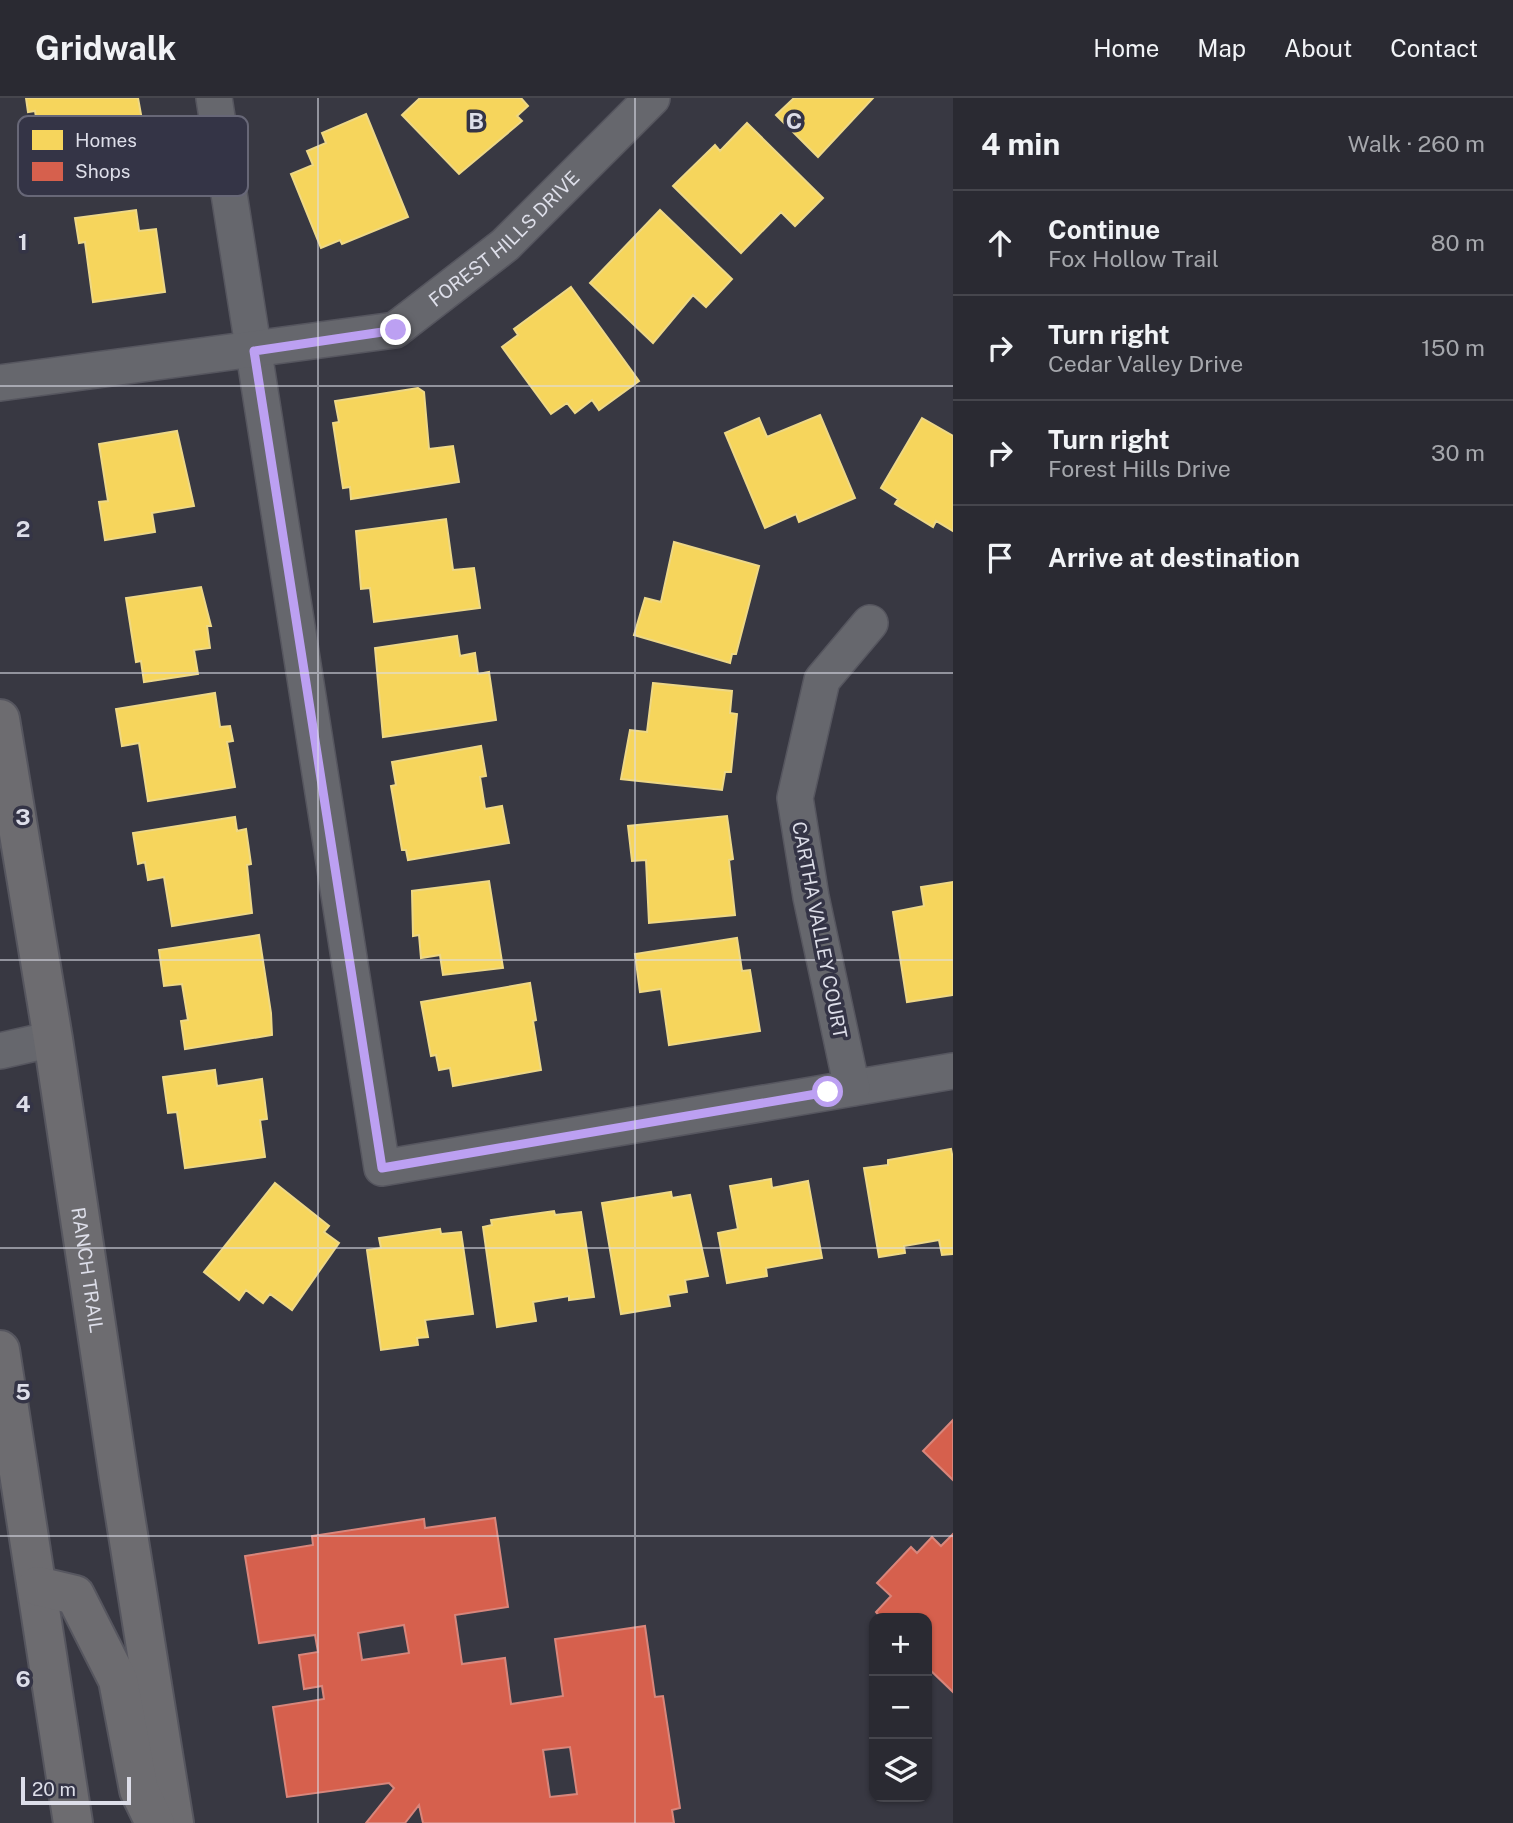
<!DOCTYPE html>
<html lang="en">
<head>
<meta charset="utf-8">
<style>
	:root { --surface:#2a2a32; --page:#36363e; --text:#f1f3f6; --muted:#a5a7ac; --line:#46464d }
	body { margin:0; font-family:"Public Sans",sans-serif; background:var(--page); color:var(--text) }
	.controls { position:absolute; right:21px; bottom:21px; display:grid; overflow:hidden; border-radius:14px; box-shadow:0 2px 5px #0004 }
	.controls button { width:63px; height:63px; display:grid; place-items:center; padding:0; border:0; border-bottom:2px solid var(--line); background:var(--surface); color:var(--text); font:35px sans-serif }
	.scale { position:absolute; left:21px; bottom:18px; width:110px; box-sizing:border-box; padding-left:7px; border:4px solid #dddee9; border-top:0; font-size:19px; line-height:24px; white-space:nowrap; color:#dddee9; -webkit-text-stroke:5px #343446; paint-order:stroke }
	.stop { position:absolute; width:21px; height:21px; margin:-16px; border:5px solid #bca0f2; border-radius:50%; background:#fff }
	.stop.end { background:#bca0f2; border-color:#fff; box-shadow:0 2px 7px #0008 }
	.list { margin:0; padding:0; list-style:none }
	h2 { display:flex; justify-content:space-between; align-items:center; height:91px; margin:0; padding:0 28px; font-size:30px }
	h2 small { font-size:23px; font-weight:400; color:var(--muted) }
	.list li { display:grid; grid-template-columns:46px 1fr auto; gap:21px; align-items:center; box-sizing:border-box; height:105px; padding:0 28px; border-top:2px solid var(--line) }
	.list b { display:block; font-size:26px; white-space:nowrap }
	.list p { margin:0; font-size:23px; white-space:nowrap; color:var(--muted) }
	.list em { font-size:23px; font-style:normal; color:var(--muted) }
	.icon { flex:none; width:38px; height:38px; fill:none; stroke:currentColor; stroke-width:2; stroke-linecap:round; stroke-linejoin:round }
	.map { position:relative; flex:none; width:953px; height:1725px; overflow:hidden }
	header { display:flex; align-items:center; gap:42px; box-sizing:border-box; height:98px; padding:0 35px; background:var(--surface); border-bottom:2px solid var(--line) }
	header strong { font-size:33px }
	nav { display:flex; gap:38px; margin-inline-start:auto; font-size:24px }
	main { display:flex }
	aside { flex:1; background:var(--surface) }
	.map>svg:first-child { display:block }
	.homes { fill:#f6d55c; stroke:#eed886; stroke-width:2 }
	.shops { fill:#d6604d; stroke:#d8867c; stroke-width:2; fill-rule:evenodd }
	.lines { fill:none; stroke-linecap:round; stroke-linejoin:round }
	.street-casing { stroke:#56565f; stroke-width:38 }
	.secondary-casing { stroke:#56565f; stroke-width:42 }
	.street { stroke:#66676d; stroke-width:35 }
	.secondary { stroke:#6d6c70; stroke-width:38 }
	.route { stroke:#bca0f2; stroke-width:9 }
	.grid { fill:none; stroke:#dddee9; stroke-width:2; stroke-opacity:0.55 }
	.labels { text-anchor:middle; stroke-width:7; stroke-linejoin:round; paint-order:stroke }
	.street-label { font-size:19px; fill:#dddee9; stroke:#343446 }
	.key { fill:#343446; stroke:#676777; stroke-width:2 }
	.key-label { font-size:19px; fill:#dddee9 }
	.grid-label { font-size:23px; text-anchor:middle; font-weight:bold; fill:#dddee9; stroke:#343446; stroke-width:7; stroke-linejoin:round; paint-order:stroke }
</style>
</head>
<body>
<header>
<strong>Gridwalk</strong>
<nav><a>Home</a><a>Map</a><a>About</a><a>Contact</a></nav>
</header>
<main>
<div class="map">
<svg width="953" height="1725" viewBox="0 0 953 1725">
	<rect width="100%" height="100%" fill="#383842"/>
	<!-- homes -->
	<path class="homes" d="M 26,0 L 138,0 L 144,33 L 139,34 L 143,58 L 61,70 L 54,22 L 37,25 L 35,13 L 28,14 Z
		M 420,0 L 521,0 L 528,8 L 517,18 L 522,23 L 459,76 L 402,17 Z
		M 794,0 L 873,0 L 818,59 L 776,17 Z
		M 366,16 L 408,119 L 342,146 L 340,142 L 321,150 L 291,76 L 313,67 L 307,53 L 326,45 L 322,35 Z
		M 747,25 L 823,100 L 795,128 L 781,114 L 741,155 L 673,88 L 715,47 L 720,53 Z
		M 136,112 L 139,133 L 156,131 L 165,194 L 93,204 L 85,144 L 79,145 L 75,120 Z
		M 660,112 L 732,181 L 706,209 L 693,197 L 653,245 L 590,185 Z
		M 571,189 L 639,283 L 599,312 L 592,302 L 575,315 L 567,305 L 551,316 L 502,249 L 518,237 L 514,231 Z
		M 418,290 L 424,294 L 429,351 L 453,348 L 459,384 L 351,401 L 350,389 L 343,390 L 333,325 L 339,324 L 335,303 Z
		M 820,317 L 855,400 L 799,424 L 796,416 L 765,430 L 725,335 L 759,320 L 767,339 Z
		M 922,320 L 953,338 L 953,433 L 936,423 L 933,429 L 895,406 L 898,401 L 881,390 Z
		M 177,333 L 194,408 L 152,415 L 155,434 L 105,442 L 99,404 L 108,403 L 99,346 Z
		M 446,421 L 453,472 L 474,470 L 480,510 L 374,524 L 370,490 L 361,491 L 356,433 Z
		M 674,444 L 759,468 L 736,556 L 732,556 L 730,565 L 634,537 L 645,500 L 661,504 Z
		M 201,489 L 211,528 L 207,528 L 210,550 L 194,552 L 198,576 L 144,584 L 141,563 L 136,564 L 126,500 Z
		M 457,538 L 460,558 L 475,555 L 478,576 L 489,574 L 496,622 L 383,639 L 375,550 Z
		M 653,585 L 732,593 L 730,615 L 737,616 L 731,674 L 725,674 L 722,692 L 621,681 L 630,632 L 647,634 Z
		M 215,595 L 220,629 L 230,628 L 233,643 L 227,644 L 235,689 L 148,703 L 139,645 L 122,648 L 116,611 Z
		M 481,648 L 486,678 L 480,679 L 485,711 L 502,708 L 509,745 L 408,762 L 406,752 L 402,752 L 391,688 L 396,687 L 392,664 Z
		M 727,718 L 733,761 L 729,762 L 735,817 L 649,825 L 646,762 L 632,763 L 628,728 Z
		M 235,719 L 237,733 L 246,731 L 251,766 L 247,767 L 252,815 L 172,828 L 164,779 L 148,782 L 145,764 L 138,766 L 133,735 Z
		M 489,783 L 503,870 L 443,877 L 440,857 L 421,860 L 419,837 L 413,838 L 412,793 Z
		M 953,784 L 953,897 L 907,904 L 893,814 L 924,808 L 921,789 Z
		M 259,837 L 271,915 L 272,937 L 185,951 L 181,923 L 188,922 L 182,886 L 164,888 L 159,852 Z
		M 737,840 L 742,873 L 750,872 L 760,933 L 669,947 L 661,891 L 640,894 L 635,856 Z
		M 530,885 L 536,922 L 533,923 L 541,972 L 453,988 L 450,970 L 439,972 L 436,957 L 431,958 L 421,904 Z
		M 215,972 L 217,988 L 262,981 L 267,1021 L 260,1022 L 265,1059 L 185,1070 L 177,1014 L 168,1015 L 163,979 Z
		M 951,1051 L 953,1061 L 953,1156 L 942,1157 L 939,1142 L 904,1148 L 905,1155 L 879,1159 L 864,1070 L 888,1067 L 888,1062 Z
		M 771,1081 L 772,1090 L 808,1083 L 822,1160 L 766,1170 L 767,1178 L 727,1185 L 718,1135 L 738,1131 L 730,1088 Z
		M 275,1085 L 329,1128 L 324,1134 L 339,1145 L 292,1212 L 270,1196 L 263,1205 L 246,1192 L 239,1202 L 204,1174 Z
		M 671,1094 L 672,1100 L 690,1097 L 708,1178 L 685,1182 L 687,1194 L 668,1197 L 670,1208 L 621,1216 L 602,1105 Z
		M 554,1113 L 555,1117 L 581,1114 L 594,1199 L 569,1202 L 569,1198 L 533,1204 L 536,1223 L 497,1229 L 483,1129 L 492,1127 L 491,1122 Z
		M 440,1131 L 441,1136 L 461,1134 L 473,1216 L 425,1222 L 428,1239 L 417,1240 L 418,1247 L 381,1252 L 367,1152 L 381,1150 L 379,1140 Z"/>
	<!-- shops -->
	<path class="shops" d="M 953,1322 L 953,1382 L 923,1353 Z
		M 495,1420 L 508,1509 L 455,1517 L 462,1566 L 505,1560 L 511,1606 L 563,1598 L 555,1541 L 645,1528 L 655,1599 L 663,1598 L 680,1710 L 672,1712 L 674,1725 L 423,1725 L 419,1707 L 405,1725 L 366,1725 L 394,1690 L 389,1685 L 287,1699 L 273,1609 L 324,1601 L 322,1588 L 304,1591 L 299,1557 L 318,1554 L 315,1537 L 259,1545 L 245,1458 L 313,1447 L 312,1438 L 424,1421 L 425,1430 ZM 404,1527 L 409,1555 L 362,1562 L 358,1535 ZM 570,1649 L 577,1696 L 550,1699 L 543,1652 Z
		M 953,1436 L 953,1594 L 927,1569 L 927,1520 L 881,1520 L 876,1514 L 891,1498 L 877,1485 L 911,1449 L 917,1455 L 932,1439 L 941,1448 Z"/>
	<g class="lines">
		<!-- street casing -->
		<g class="street-casing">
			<g id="street">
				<path d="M 214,0 L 382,1070 L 953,973"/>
				<path id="s1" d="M 0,285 L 395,232 L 505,147 L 652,0"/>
				<path d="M 0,953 L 53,941"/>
				<path d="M 852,990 L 811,799 L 795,700 L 822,582 L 870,525"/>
			</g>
		</g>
		<!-- secondary casing -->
		<g class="secondary-casing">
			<g id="secondary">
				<path id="s2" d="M 0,621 L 53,941 L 119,1380 L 174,1725"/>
				<path d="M 0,1252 L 73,1725"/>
				<path d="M 37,1488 L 75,1497 L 118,1582 L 139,1692 L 155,1725"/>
			</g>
		</g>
		<!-- street -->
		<use href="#street" class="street"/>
		<!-- secondary -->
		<use href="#secondary" class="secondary"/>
	</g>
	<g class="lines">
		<!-- route -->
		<path class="route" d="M 396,232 L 254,253 L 382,1070 L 828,994"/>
	</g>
	<!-- grid -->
	<path class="grid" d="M 318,0 L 318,1725M 635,0 L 635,1725M 0,288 L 953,288M 0,575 L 953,575M 0,862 L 953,862M 0,1150 L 953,1150M 0,1438 L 953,1438"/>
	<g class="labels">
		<!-- street labels -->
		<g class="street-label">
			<text dy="7" stroke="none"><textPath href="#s1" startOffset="541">FOREST HILLS DRIVE</textPath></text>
			<text transform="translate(820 832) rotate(79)" y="7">CARTHA VALLEY COURT</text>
			<text dy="7" stroke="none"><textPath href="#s2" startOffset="558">RANCH TRAIL</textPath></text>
		</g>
	</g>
	<!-- legend -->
	<rect x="18" y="18" width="230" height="80" rx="10" class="key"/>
	<rect x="32" y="32" width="31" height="20" fill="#f6d55c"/>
	<rect x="32" y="64" width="31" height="19" fill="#d6604d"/>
	<g class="key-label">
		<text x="75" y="49">Homes</text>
		<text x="75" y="80">Shops</text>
	</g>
	<g class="grid-label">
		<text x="476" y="31">B</text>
		<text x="794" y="31">C</text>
		<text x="23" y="152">1</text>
		<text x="23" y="439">2</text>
		<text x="23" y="727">3</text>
		<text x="23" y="1014">4</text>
		<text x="23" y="1302">5</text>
		<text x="23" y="1589">6</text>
	</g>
</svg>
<div class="controls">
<button>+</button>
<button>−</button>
<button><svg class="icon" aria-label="layers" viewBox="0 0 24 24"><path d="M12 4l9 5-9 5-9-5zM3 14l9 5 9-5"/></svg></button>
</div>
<div class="scale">20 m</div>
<div class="stop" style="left:828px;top:994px"></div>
<div class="stop end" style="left:396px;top:232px"></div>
</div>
<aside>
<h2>4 min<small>Walk · 260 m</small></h2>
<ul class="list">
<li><svg class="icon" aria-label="ahead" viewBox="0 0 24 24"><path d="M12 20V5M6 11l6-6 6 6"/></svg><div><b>Continue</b><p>Fox Hollow Trail</p></div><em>80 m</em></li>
<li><svg class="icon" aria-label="right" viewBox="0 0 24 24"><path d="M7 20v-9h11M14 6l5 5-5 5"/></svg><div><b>Turn right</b><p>Cedar Valley Drive</p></div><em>150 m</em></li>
<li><svg class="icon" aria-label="right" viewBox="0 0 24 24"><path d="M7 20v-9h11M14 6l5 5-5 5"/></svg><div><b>Turn right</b><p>Forest Hills Drive</p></div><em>30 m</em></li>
<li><svg class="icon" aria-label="arrive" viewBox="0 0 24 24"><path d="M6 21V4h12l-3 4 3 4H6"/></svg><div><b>Arrive at destination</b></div></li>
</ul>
</aside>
</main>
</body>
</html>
